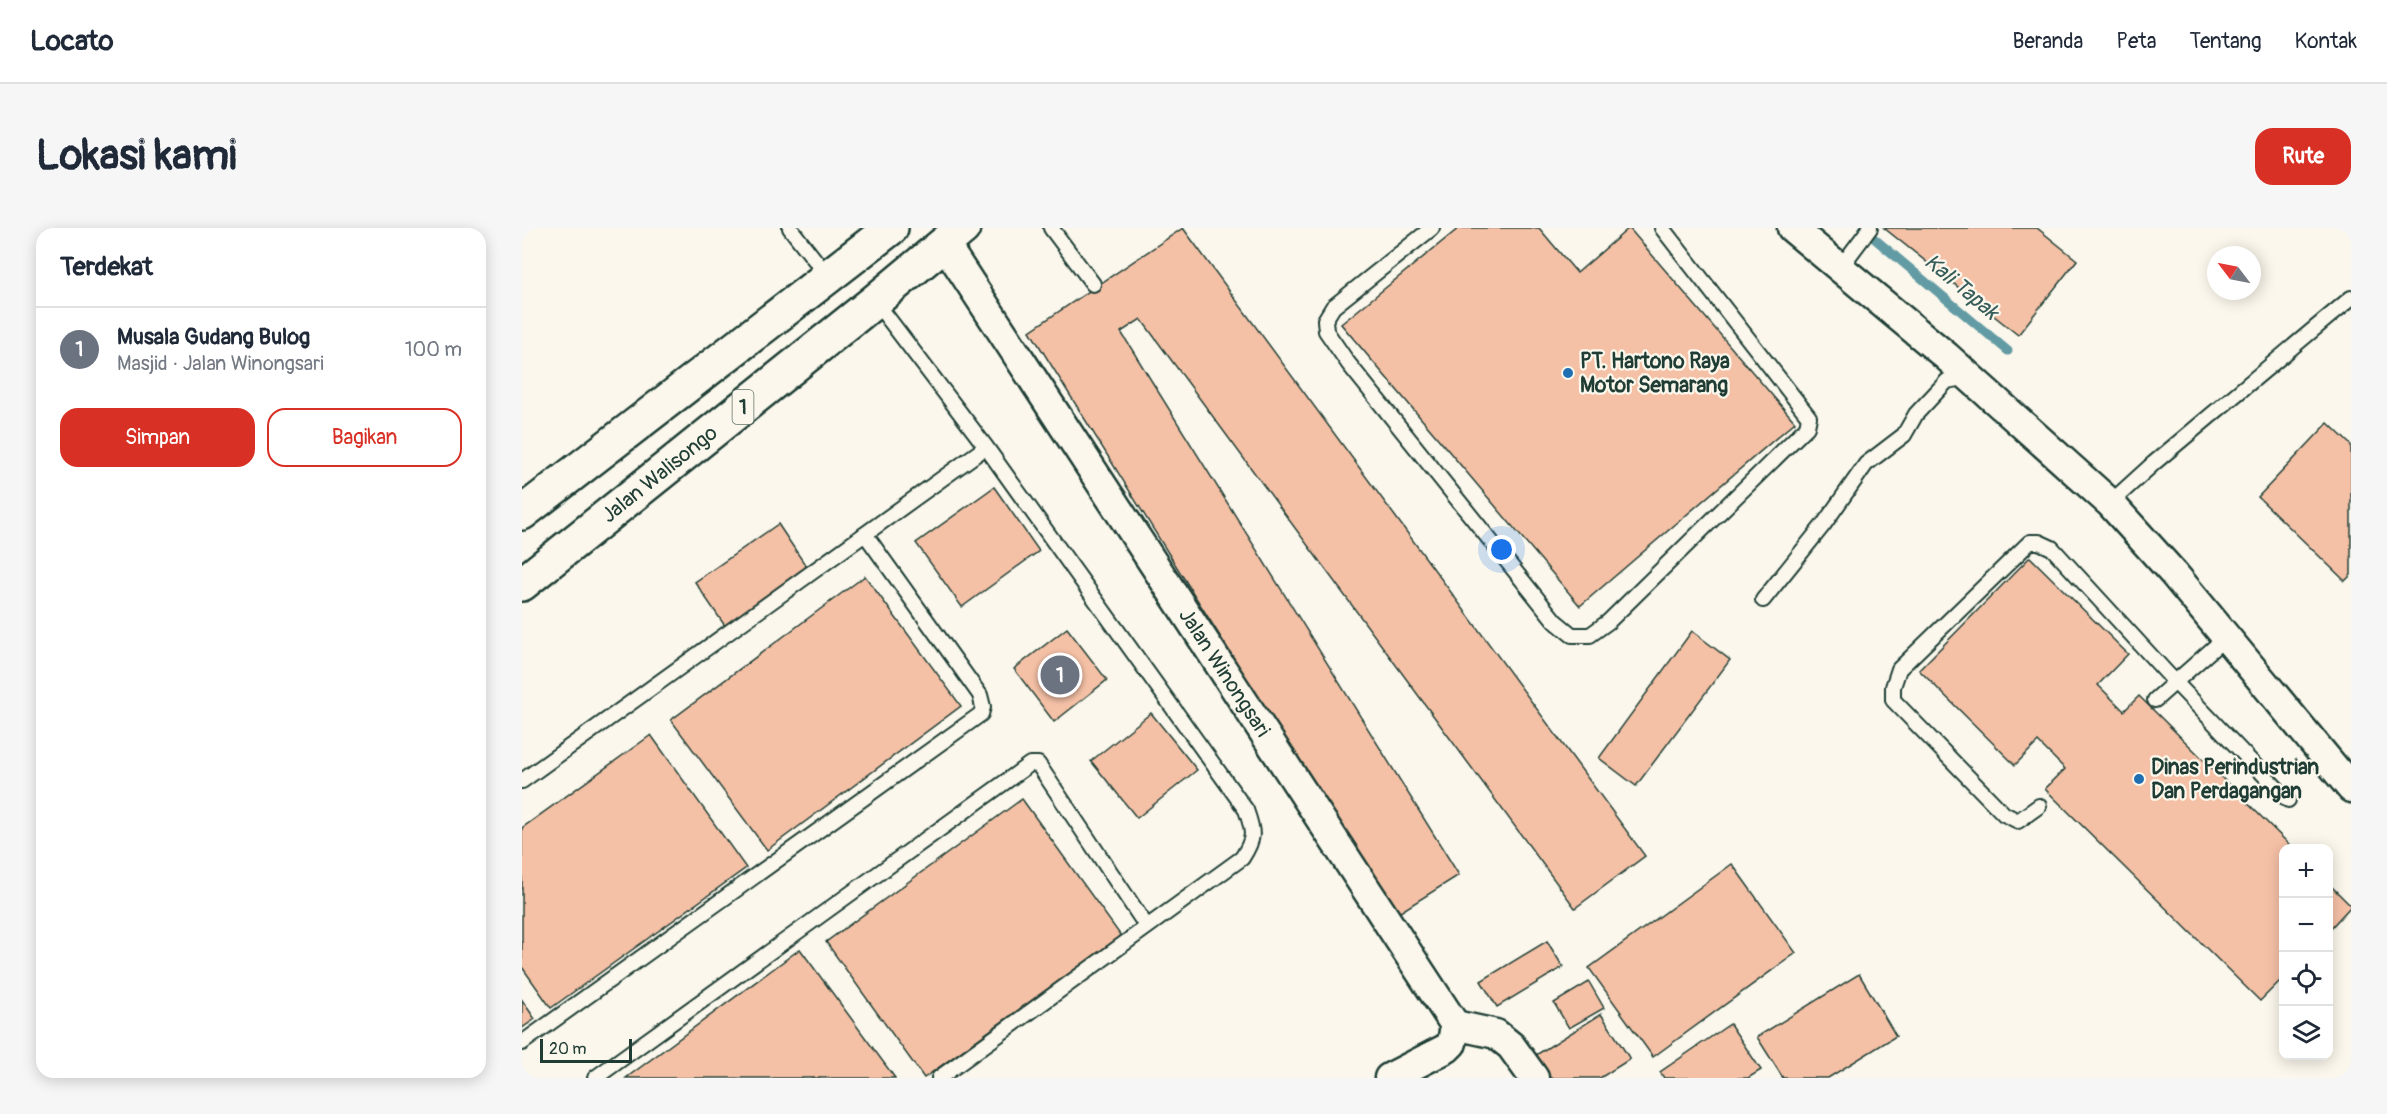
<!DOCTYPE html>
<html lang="id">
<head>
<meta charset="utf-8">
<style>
	:root { --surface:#fff; --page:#f6f6f7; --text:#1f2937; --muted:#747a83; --line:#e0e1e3; --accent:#d93025 }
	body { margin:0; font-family:Pangolin,sans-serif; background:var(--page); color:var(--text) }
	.controls { position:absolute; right:18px; bottom:18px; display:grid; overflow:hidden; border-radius:12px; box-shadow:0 3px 15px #0003 }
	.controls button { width:54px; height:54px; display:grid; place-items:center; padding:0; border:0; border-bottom:2px solid var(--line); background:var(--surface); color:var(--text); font:30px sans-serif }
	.compass { position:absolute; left:1685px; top:18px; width:54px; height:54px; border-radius:50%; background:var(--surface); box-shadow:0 3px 15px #0003; rotate:302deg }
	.scale { position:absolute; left:18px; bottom:15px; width:92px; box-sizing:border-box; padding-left:6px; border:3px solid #1f3d34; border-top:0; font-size:16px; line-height:21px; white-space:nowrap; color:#1f3d34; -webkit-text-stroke:4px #fbf7ec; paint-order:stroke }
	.you { position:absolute; left:980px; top:322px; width:21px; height:21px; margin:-15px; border:4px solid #fff; border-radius:50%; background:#1a73e8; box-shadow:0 0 0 9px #1a73e833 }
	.badge { display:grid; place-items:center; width:39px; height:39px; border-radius:50%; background:var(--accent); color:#fff; font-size:20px; font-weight:700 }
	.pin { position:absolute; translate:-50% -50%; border:3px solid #fff; box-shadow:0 2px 6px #0006 }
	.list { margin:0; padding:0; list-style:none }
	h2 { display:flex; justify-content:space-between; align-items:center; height:78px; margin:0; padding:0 24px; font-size:26px }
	h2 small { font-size:20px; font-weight:400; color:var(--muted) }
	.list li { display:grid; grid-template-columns:39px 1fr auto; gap:18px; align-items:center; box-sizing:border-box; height:84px; padding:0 24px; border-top:2px solid var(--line) }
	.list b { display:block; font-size:22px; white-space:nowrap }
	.list p { margin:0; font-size:20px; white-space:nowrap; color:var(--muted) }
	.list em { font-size:20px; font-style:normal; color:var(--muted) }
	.actions { display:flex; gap:12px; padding:18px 24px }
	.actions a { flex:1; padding:14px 0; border:2px solid var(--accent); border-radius:18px; text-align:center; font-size:21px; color:var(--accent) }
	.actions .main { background:var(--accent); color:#fff }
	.icon { flex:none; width:33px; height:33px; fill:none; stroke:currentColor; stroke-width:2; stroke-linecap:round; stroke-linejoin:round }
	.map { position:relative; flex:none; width:1829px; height:850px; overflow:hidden; border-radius:18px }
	header { display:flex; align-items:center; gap:36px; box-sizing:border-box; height:84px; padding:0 30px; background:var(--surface); border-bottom:2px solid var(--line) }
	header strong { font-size:28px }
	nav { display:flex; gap:33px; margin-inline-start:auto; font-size:21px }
	.intro { display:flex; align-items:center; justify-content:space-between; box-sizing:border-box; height:144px; padding:0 36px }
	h1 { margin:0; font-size:42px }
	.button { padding:15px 27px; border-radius:18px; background:var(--accent); color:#fff; font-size:21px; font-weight:700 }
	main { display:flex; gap:36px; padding:0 36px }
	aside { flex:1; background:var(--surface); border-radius:18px; box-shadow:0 3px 15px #0003 }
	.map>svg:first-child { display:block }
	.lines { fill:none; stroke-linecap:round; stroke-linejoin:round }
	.stream { stroke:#629ba4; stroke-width:9 }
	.building { fill:#f5c1a6; stroke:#1f3d34; stroke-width:1.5 }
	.service-casing { stroke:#1f3d34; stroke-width:18 }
	.minor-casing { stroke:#1f3d34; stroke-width:33 }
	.trunk-casing { stroke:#1f3d34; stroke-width:38 }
	.service { stroke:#fbf7ec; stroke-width:14 }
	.minor { stroke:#fbf7ec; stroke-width:28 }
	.trunk { stroke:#fbf7ec; stroke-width:33 }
	.poi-dot { fill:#1f6fb2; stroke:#fbf7ec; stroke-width:2 }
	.labels { text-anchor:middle; stroke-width:4.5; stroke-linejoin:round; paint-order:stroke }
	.shield { fill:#fbf7ec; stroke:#61756b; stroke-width:1.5 }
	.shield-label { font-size:20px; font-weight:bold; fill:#1f3d34 }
	.poi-label { font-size:21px; font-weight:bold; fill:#1f3d34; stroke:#fbf7ec; text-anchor:start }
	.street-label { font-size:21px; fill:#1f3d34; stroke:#fbf7ec }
	.water-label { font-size:22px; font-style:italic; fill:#355c59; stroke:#fbf7ec }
</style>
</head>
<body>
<header>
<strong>Locato</strong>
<nav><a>Beranda</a><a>Peta</a><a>Tentang</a><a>Kontak</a></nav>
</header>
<div class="intro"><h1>Lokasi kami</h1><a class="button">Rute</a></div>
<main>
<aside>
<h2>Terdekat<small></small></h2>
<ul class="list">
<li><span class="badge" style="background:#6b7280">1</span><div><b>Musala Gudang Bulog</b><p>Masjid · Jalan Winongsari</p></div><em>100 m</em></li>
</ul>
<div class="actions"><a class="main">Simpan</a><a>Bagikan</a></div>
</aside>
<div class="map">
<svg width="1829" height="850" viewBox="0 0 1829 850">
	<rect width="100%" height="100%" fill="#fbf7ec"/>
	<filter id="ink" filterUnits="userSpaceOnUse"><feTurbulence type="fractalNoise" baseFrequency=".0167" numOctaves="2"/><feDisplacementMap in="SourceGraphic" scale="12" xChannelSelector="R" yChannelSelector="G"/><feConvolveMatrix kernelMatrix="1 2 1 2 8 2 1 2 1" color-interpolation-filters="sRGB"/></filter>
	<g filter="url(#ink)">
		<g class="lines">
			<!-- stream -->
			<path class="stream" d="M 1341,1 L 1486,123"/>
		</g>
		<!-- building -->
		<path class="building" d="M 661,0 L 1123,628 L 1053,680 L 619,91 L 599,104 L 937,647 L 872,688 L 508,103 Z
			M 937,0 L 1017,0 L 1055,45 L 1107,0 L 1273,194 L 1058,378 L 819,96 Z
			M 1362,0 L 1515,0 L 1555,32 L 1496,107 Z
			M 1806,195 L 1829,217 L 1829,347 L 1823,353 L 1736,269 Z
			M 472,259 L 517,323 L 440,379 L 394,315 Z
			M 256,296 L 286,341 L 203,398 L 173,354 Z
			M 1508,329 L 1606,426 L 1576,457 L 1602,483 L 1617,468 L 1771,620 L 1762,620 L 1762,749 L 1738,773 L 1523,561 L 1543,541 L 1516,514 L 1493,537 L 1397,442 Z
			M 343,348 L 439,478 L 245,622 L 149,492 Z
			M 545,400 L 585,452 L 532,494 L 492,441 Z
			M 1170,403 L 1208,432 L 1114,558 L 1077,530 Z
			M 629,485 L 675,542 L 615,590 L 569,533 Z
			M 129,507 L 224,640 L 29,780 L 0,739 L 0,600 Z
			M 500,571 L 599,708 L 402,850 L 304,714 Z
			M 1210,636 L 1274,725 L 1131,829 L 1067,740 Z
			M 1806,655 L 1829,678 L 1806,703 Z
			M 1025,713 L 1041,739 L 975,779 L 959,753 Z
			M 278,721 L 373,850 L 104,850 Z
			M 1337,746 L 1374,808 L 1306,850 L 1261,850 L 1235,809 Z
			M 1067,754 L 1082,780 L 1047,800 L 1032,775 Z
			M 0,772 L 13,791 L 0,800 Z
			M 1079,786 L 1108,831 L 1078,850 L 1017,850 L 1006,832 Z
			M 1208,796 L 1239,842 L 1226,850 L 1142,850 L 1138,844 Z"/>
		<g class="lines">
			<!-- service casing -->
			<g class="service-casing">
				<path id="service" d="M 268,0 L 307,50
					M 529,0 L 571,56
					M 910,0 L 811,79 L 803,92 L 804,103 L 826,135 L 1033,393 L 1050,407 L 1068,407 L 1086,394 L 1285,199 L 1287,189 L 1140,0
					M 1318,40 L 1348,0
					M 353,73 L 464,219 L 724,582 C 732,604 733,610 720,630 L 417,850
					M 1588,275 L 1632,235 L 1829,70
					M 1241,372 L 1302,296 L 1344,236 L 1382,207 L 1394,186 L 1425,153 L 1446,149
					M 1633,472 L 1704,409
					M 0,553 L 464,219
					M 1517,578 L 1496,593 L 1482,586 L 1371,472 L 1371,459 L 1377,441 L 1508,314 L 1517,314 L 1530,320 L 1653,454 L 1766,572
					M 0,815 L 459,486 L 461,479 L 458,467 L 343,306
					M 73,850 L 508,536 L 516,536 L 625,699"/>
			</g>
			<!-- minor casing -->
			<g class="minor-casing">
				<g id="minor">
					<path d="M 1270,0 L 1424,128 L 1588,275 L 1652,346 L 1829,560"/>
					<path id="s1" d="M 422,15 L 933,797 L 930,815 L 925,820 L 867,850"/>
					<path d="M 933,797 L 974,806 L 989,818 L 1012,850"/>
				</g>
			</g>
			<!-- trunk casing -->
			<g class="trunk-casing">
				<g id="trunk">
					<path d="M 0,285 L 369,0"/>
					<path id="s2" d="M 0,356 L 353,73 L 441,0"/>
				</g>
			</g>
			<!-- service -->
			<use href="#service" class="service"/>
			<!-- minor -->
			<use href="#minor" class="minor"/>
			<!-- trunk -->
			<use href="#trunk" class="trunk"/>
		</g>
	</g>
	<!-- markers -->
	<g class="poi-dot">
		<circle cx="1046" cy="145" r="6"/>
		<circle cx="1617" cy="551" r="6"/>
	</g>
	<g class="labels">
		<!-- shield labels -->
		<rect class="shield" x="210.5" y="162" width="21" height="34" rx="4.5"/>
		<g class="shield-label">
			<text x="221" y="186">1</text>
		</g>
		<!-- poi labels -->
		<g class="poi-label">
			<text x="1058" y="140">PT. Hartono Raya<tspan x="1058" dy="24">Motor Semarang</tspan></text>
			<text x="1629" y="546">Dinas Perindustrian<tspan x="1629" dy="24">Dan Perdagangan</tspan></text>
		</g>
		<!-- street labels -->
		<g class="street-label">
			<text dy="7" stroke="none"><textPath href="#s2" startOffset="176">Jalan Walisongo</textPath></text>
			<text dy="7" stroke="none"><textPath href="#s1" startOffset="513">Jalan Winongsari</textPath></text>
		</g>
		<!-- water labels -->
		<g class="water-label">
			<text transform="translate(1440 58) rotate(40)" y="8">Kali Tapak</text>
		</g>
	</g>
</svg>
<div class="controls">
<button>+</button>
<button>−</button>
<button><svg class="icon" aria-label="locate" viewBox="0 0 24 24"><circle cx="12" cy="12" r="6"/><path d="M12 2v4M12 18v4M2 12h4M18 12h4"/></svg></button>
<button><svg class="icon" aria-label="layers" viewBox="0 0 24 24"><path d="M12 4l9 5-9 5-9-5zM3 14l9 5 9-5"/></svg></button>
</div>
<svg class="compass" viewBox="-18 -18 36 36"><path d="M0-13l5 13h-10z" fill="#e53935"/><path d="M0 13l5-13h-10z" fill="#747a83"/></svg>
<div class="scale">20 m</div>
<div class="you"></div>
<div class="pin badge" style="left:538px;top:447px;background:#6b7280">1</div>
</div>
</main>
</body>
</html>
